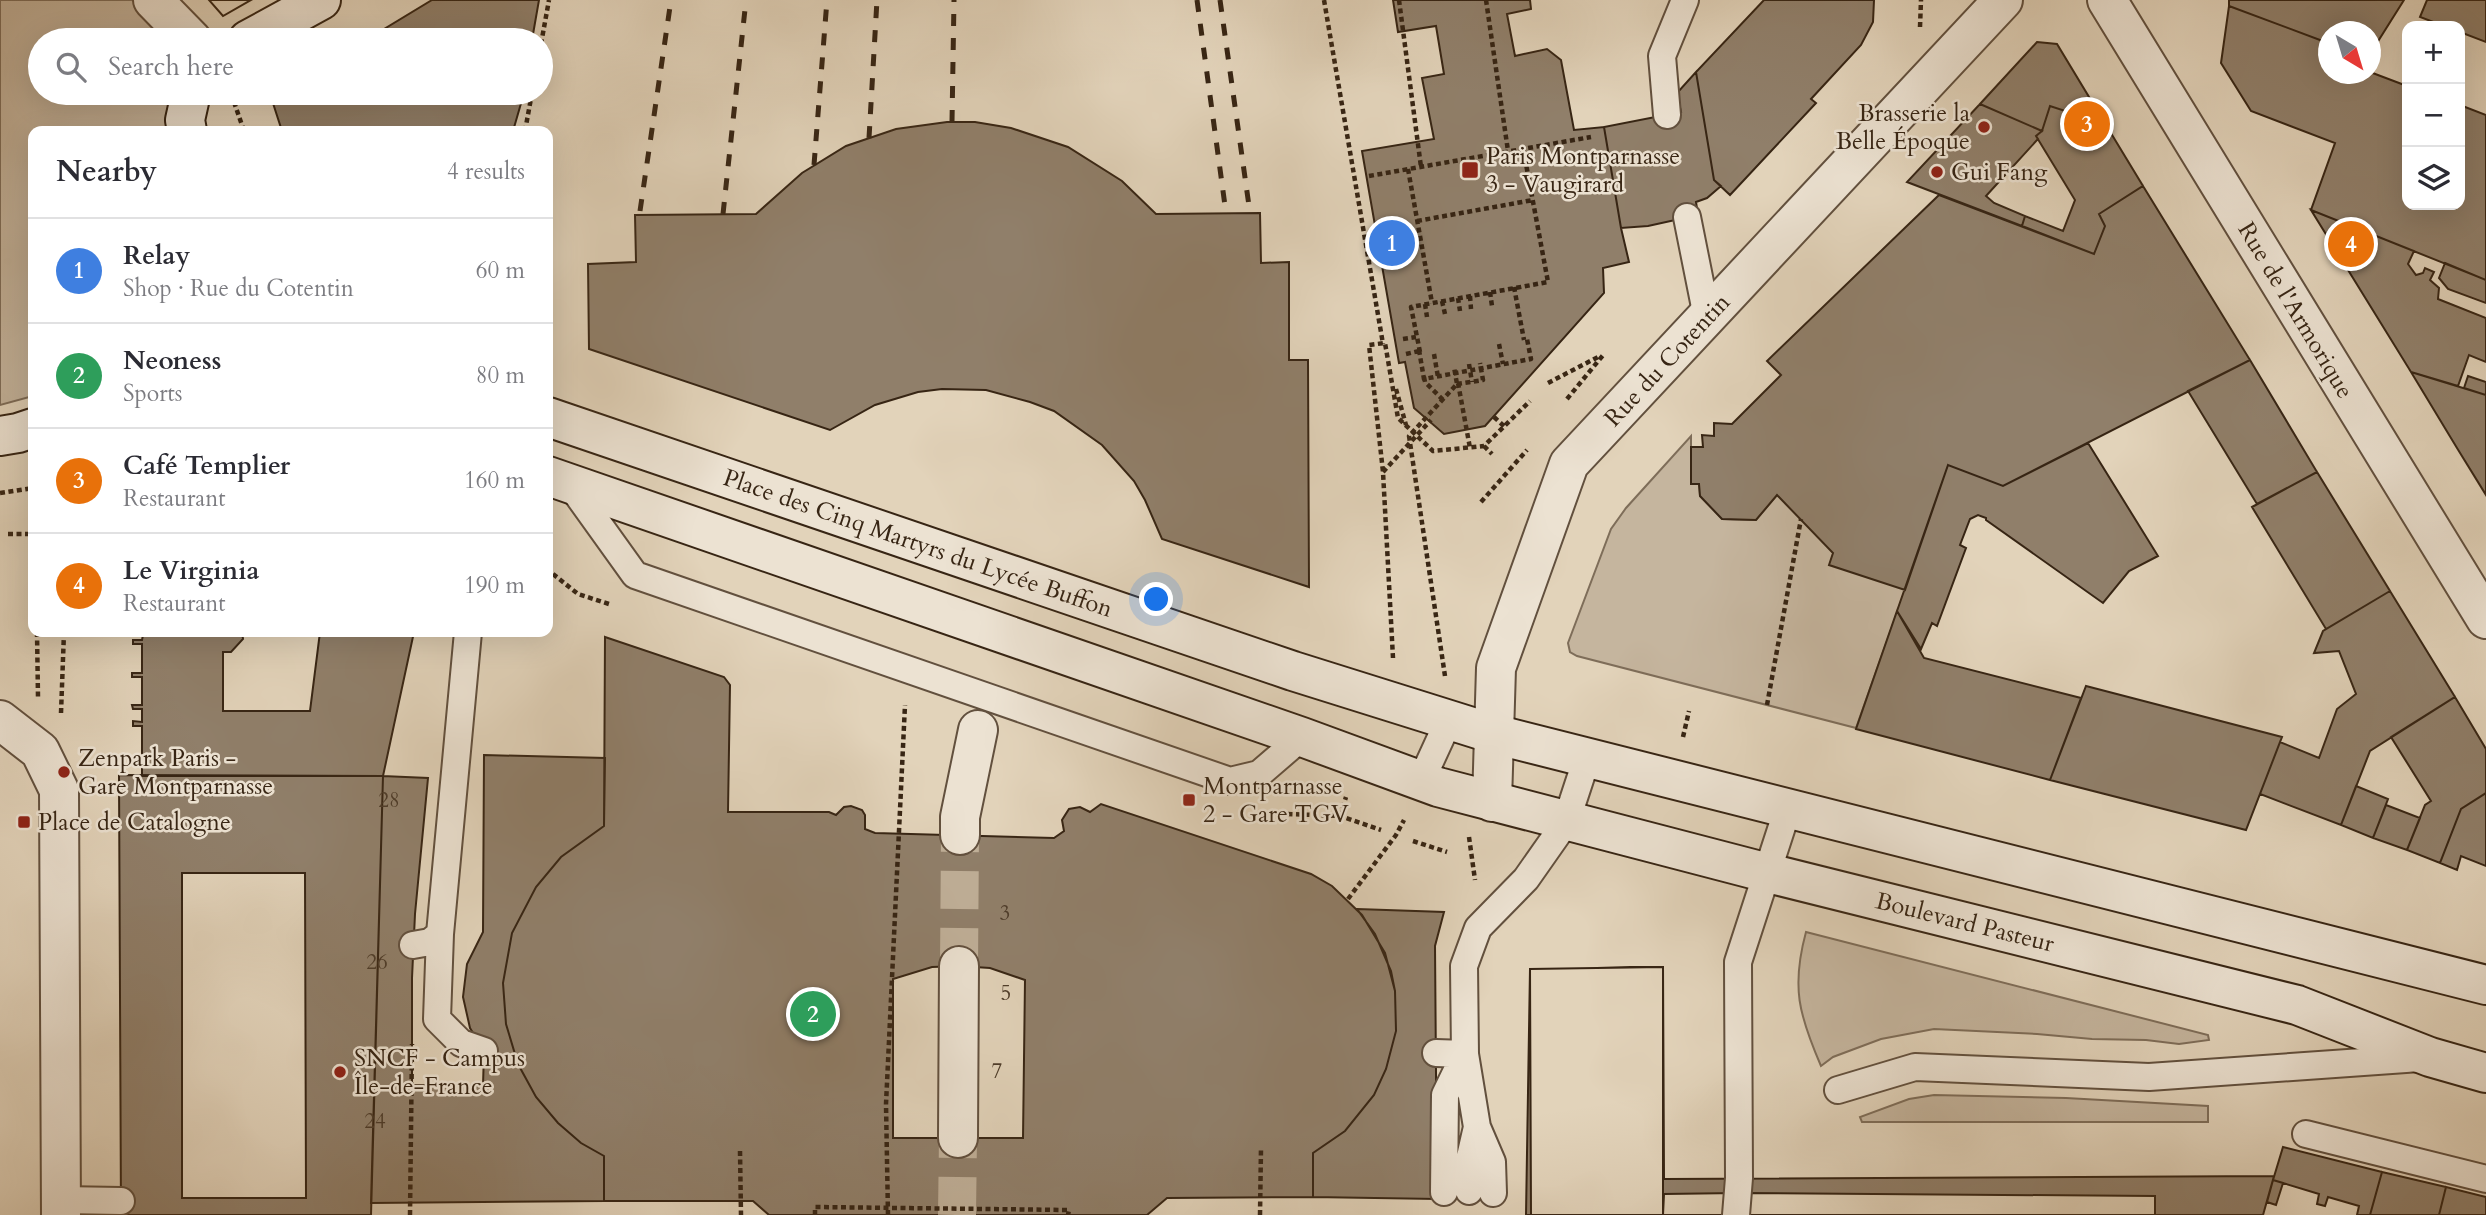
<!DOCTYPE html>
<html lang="en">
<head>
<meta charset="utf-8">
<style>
	:root { --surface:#fff; --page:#f2f2f3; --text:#2b2b33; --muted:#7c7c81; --line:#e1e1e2; --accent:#0f766e }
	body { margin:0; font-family:Cardo,serif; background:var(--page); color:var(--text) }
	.controls { position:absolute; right:21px; top:21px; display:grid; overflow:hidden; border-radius:14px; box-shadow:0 7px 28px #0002 }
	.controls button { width:63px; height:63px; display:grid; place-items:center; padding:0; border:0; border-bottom:2px solid var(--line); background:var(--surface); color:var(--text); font:35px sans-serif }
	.compass { position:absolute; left:2318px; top:21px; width:63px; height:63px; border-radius:50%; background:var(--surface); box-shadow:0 7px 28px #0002; rotate:142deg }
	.you { position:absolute; left:1157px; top:600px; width:24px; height:24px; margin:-18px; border:5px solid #fff; border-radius:50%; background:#1a73e8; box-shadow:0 0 0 10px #1a73e833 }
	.badge { display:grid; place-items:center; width:46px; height:46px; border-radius:50%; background:var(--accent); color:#fff; font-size:23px; font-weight:700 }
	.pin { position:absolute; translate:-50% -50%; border:4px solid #fff; box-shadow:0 2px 7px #0006 }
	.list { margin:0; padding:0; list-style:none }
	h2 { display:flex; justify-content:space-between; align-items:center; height:91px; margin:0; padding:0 28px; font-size:30px }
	h2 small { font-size:23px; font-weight:400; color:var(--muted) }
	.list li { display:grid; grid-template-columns:46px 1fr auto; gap:21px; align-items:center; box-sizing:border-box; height:105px; padding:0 28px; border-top:2px solid var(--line) }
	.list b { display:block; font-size:26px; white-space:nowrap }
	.list p { margin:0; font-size:23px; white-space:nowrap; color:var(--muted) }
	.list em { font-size:23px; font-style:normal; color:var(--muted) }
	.icon { flex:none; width:38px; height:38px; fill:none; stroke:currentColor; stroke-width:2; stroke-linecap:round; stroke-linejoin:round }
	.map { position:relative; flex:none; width:2486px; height:1215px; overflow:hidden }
	.search { position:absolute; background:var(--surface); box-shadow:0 7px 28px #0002; left:28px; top:28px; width:525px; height:77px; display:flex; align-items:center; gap:18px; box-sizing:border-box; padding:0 24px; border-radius:38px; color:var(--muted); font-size:26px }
	.panel { position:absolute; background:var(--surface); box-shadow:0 7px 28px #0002; left:28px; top:126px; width:525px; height:511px; border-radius:14px }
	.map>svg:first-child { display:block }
	.green { fill:#c5b59e; stroke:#7e6d59; stroke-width:2 }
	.building { fill:#907f6a; stroke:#372514; stroke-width:2; fill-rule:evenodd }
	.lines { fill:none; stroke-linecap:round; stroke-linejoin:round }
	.pedestrian-tunnel { stroke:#c0b099; stroke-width:38; stroke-dasharray:38 19; stroke-linecap:butt }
	.service-casing { stroke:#62503e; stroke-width:30 }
	.pedestrian-casing { stroke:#62503e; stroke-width:42 }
	.minor-casing { stroke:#62503e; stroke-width:42 }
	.secondary-casing { stroke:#372514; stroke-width:42 }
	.path { stroke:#372514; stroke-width:4.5; stroke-dasharray:5 3.5; stroke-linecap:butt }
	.service { stroke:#ece2d2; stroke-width:26 }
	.pedestrian { stroke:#ece2d2; stroke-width:38 }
	.minor { stroke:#ece2d2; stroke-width:38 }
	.secondary { stroke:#ece2d2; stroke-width:38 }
	.rail { stroke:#372514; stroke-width:5; stroke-dasharray:12 12; stroke-linecap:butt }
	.poi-dot { fill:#8f2418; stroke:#ece2d2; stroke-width:2.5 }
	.labels { text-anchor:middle; stroke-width:5; stroke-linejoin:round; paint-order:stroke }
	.number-label { font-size:21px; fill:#4d3c2a }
	.poi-label { font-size:24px; fill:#372514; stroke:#ece2d2; text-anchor:start }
	.street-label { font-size:24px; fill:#372514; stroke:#ece2d2 }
</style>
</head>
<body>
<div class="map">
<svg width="2486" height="1215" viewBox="0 0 2486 1215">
	<rect width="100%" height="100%" fill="#e2d3ba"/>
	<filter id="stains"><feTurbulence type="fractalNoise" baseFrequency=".00286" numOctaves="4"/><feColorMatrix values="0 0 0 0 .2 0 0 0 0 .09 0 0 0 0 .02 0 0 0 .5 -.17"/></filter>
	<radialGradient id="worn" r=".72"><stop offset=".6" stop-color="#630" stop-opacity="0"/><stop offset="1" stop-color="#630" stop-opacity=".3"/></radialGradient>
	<!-- green -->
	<path class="green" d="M 0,0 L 132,0 L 154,18 L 174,40 L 40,40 L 40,93 L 172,93 L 166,118 L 169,131 L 33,131 L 33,396 L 0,405 Z
		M 1691,436 L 1691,484 L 1699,484 L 1700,496 L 1722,519 L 1756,520 L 1777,495 L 1905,590 L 1856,728 L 1577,656 L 1570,652 L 1568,643 L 1611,529 L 1626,508 Z
		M 1806,932 L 2208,1035 L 2209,1040 L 2179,1044 L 2146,1040 L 2092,1039 L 2037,1034 L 1934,1029 L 1881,1039 L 1833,1057 L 1821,1066 C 1799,1015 1791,987 1806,932 Z
		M 1934,1095 L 2066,1098 L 2208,1106 L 2208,1122 L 1862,1122 L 1860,1117 L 1909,1099 Z"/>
	<!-- building -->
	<path class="building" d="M 209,0 L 251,0 L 223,16 Z
		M 209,0 L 251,0 L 223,16 Z
		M 432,0 L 539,0 L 532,40 L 366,40 Z
		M 1393,0 L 1530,0 L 1531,9 L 1507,14 L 1515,56 L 1547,49 L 1561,60 L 1574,130 L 1604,127 L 1621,228 L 1629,262 L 1603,268 L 1604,293 L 1485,426 L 1444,434 L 1414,408 L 1405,362 L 1399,363 L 1362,151 L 1434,139 L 1422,78 L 1444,74 L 1436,26 L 1398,32 Z
		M 1764,0 L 1874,0 L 1873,22 L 1861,45 L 1811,99 L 1816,103 L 1730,195 L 1714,180 L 1696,72 Z
		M 2229,0 L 2404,0 L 2370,54 L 2370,32 L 2328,32 L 2328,43 L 2229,6 Z
		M 2427,0 L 2486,0 L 2486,42 L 2460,32 L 2460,26 L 2444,26 L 2420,17 Z
		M 2229,6 L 2328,43 L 2328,74 L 2370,74 L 2370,72 L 2407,86 L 2407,205 L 2460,205 L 2460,105 L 2486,115 L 2486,280 L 2311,210 L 2335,143 L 2251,111 L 2221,63 Z
		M 2037,42 L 2057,44 L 2089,97 L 2065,111 L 2050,106 L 2042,131 L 1980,104 Z
		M 1696,72 L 1714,180 L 1721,186 L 1707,198 L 1696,202 L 1698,215 L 1648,226 L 1621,228 L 1604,127 L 1681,112 L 1677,93 Z
		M 278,93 L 524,93 L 513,131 L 282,131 L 271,97 Z
		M 2089,97 L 2143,186 L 2099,214 L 2105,226 L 2094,254 L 2022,226 L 2025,216 L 2063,231 L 2075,200 L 2036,136 L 2042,131 L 2050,106 L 2065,111 Z
		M 1980,104 L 2042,131 L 2036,136 L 2038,139 L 1986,196 L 1994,203 L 2025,216 L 2022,226 L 1907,182 Z
		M 947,122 L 975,122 L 1011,128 L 1068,147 L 1122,181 L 1156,214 L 1260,213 L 1261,263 L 1289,262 L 1289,360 L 1308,360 L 1309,587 L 1162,539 L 1145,500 L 1134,481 L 1102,445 L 1054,411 L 1030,402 L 986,390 L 942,389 L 918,392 L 875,405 L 830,430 L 589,349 L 588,264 L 636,262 L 635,215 L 756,214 L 802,173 L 846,146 L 896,129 Z
		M 2143,186 L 2250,360 L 2003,486 L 1948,465 L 1905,590 L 1829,565 L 1833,553 L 1777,495 L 1756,520 L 1722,519 L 1700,496 L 1699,484 L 1691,484 L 1691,447 L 1703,447 L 1702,435 L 1714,436 L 1714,423 L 1732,424 L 1781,375 L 1767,361 L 1939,195 L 2094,254 L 2105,226 L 2099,214 Z
		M 2311,210 L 2414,251 L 2408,264 L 2416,275 L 2423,273 L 2425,268 L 2434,272 L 2430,280 L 2439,288 L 2438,299 L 2486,318 L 2486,362 L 2469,355 L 2458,386 L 2411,372 Z
		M 2445,263 L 2486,280 L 2486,303 L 2448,289 L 2439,278 Z
		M 2250,360 L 2317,472 L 2257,504 L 2188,391 Z
		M 2411,372 L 2486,395 L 2486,495 L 2457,448 Z
		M 2468,376 L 2486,382 L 2486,395 L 2464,388 Z
		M 2088,443 L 2158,556 L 2129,571 L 2103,603 L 1986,520 L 1986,518 L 1978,515 L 1970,519 L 1960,545 L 1966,548 L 1937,626 L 1932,623 L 1921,649 L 1897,611 L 1948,465 L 2003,486 Z
		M 2317,472 L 2390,591 L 2326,629 L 2252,507 Z
		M 2390,591 L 2455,697 L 2370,751 L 2341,825 L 2260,794 L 2280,742 L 2319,758 L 2337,709 L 2356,694 L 2339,651 L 2314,653 L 2323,631 Z
		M 1897,611 L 1924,658 L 2081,698 L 2050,780 L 1856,729 Z
		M 137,632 L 242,632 L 243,639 L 231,652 L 223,652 L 223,711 L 310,711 L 320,632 L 414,632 L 383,776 L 142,776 L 142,726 L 133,726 L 133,721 L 142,722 L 142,709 L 133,709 L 132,705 L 142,705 L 142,677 L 132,677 L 132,673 L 142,673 L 142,644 L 133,644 L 133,640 L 142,640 L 143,635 Z
		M 605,637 L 724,677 L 730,685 L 728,812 L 829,812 L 836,815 L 844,807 L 851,806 L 862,810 L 865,815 L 865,829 L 875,833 L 1054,838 L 1064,831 L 1062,820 L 1069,809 L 1080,807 L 1090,812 L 1101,804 L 1311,874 L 1332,886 L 1362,915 L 1385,953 L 1395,991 L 1396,1031 L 1386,1069 L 1374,1095 L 1345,1131 L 1313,1153 L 1313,1197 L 1167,1198 L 1147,1215 L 769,1215 L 753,1201 L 604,1201 L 604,1156 L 581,1143 L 558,1123 L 536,1097 L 518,1064 L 506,1024 L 503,983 L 512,933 L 536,887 L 561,857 L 604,826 ZM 959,966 L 990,968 L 1025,980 L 1023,1138 L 893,1138 L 893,979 L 932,967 Z
		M 2086,686 L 2282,737 L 2246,830 L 2050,780 Z
		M 2455,697 L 2486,749 L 2486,793 L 2461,809 L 2440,863 L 2407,850 L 2425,805 L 2431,801 L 2391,737 Z
		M 484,755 L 605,758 L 604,826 L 561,857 L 536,887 L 512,933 L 503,983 L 506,1024 L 518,1064 L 536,1097 L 558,1123 L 581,1143 L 604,1156 L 604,1201 L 371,1203 L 383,776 L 428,778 L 415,914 L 412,978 L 412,1085 L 483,1086 L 484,1051 L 470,1028 L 463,997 L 467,964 L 483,932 Z
		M 119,775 L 383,776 L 371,1215 L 121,1215 ZM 182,873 L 305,873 L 306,1198 L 182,1198 Z
		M 2356,786 L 2388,799 L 2373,838 L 2341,825 Z
		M 2486,793 L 2486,866 L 2461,856 L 2457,870 L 2440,863 L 2461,809 Z
		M 2386,805 L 2420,818 L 2407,850 L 2373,838 Z
		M 1357,909 L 1444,912 L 1435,946 L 1437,1199 L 1313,1197 L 1313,1153 L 1345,1131 L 1374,1095 L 1386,1069 L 1396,1031 L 1395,991 L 1391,971 L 1375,934 Z
		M 1663,967 L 1664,1179 L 2274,1176 L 2263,1215 L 1531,1215 L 1530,969 Z
		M 1663,967 L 1663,1215 L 1526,1215 L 1530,969 Z
		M 2283,1147 L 2382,1172 L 2370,1215 L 2357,1215 L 2359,1206 L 2328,1197 L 2325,1206 L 2317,1204 L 2319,1194 L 2273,1180 Z
		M 2382,1172 L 2446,1187 L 2439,1215 L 2370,1215 Z
		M 2273,1180 L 2283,1183 L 2276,1205 L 2267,1202 Z
		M 2446,1187 L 2486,1197 L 2486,1215 L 2439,1215 Z
		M 1738,1193 L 2155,1196 L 2155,1215 L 1663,1215 L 1664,1194 Z"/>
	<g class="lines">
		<!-- pedestrian-tunnel -->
		<path class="pedestrian-tunnel" d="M 959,966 L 960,835
			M 957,1215 L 958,1138"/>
		<!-- service casing -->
		<g class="service-casing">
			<path id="service" d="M 1667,115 L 1662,56 L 1685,0
				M 1687,217 L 1707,317
				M 569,483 L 635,575 L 1230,781 L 1259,774 L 1302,737
				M 468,632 L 440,934 L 437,1019 L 461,1043 L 484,1051
				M 1421,781 L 1449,720
				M 413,945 L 430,942 L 440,934
				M 1436,1053 L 1465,1054
				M 1838,1090 L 1915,1067 L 2149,1077 L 2420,1058
				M 1477,1127 L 1492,1162 L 1493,1193
				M 2306,1134 L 2486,1179
				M 1469,1191 L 1468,1166 L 1477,1127 L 1465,1054 L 1464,966 L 1478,928 L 1526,879 L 1566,822 L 1587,758
				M 1444,1192 L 1445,1095 L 1465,1054
				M 61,1200 L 121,1201
				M 1736,1215 L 1739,1178 L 1738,962 L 1788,808"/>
		</g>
		<!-- pedestrian casing -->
		<g class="pedestrian-casing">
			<path id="pedestrian" d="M 153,0 L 192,40
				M 960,835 L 960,817 L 978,730
				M 958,1138 L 959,966"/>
		</g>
		<!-- minor casing -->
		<g class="minor-casing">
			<path id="minor" d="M 2107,0 L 2486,619
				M 0,720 L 40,751 L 59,790 L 61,1215
				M 1492,802 L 1496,668 L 1569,464 L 2003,0"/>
		</g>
		<!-- secondary casing -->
		<g class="secondary-casing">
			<path id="secondary" d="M 248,40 L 321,0
				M 187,131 L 185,120 L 191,93
				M 548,417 L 1293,671 L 1494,734 L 2486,985
				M 0,436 L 18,433 L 33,428
				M 548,476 L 1302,737 L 1438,787 L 1768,873 L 2297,1005 L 2430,1057 L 2486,1073"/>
		</g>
		<!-- path -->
		<path class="path" d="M 1324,0 L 1383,344
			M 1399,0 L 1421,167
			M 1486,0 L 1508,151
			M 1920,27 L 1921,0
			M 541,44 L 549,0
			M 234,102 L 244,131
			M 525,131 L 532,93
			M 1408,169 L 1432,303
			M 1369,176 L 1591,137
			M 1417,221 L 1533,200
			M 1514,287 L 1524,340
			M 1490,292 L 1492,306
			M 1470,296 L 1471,309
			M 1458,298 L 1460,311
			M 1442,301 L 1445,314
			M 1425,304 L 1427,317
			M 1403,339 L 1416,337
			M 1499,344 L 1503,364
			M 1419,350 L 1424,379 L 1531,359 L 1527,339
			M 1420,352 L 1411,307 L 1548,282 L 1523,148
			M 1406,354 L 1419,351
			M 1434,354 L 1438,377
			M 1469,364 L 1472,382
			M 1424,377 L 1425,382 L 1443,400
			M 1458,383 L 1470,448
			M 1548,383 L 1600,356
			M 1457,384 L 1483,380 L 1480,363
			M 1396,389 L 1406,425
			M 1567,399 L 1604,354
			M 1494,417 L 1505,427
			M 1484,446 L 1492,454
			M 1383,472 L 1431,420
			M 0,493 L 33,488
			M 1481,502 L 1527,450
			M 8,534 L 33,534
			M 553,574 L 578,594 L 612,605
			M 37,632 L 38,697
			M 1393,658 L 1383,472 L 1369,345 L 1385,343 L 1398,418 L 1433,451 L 1484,446 L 1530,401
			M 1445,676 L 1409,436 L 1457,384 L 1454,367
			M 1767,705 L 1801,519
			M 61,713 L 64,632
			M 1683,737 L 1689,711
			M 1262,813 L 1340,816 L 1381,830
			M 1340,816 L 1346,797
			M 1469,837 L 1475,880
			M 1413,841 L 1447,852
			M 1348,899 L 1396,835 L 1404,820
			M 740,1151 L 741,1215
			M 410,1215 L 412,1044
			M 815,1215 L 815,1207 L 1069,1210 L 1068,1215
			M 888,1215 L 886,1104 L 905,705
			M 1260,1215 L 1261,1148"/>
		<!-- service -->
		<use href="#service" class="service"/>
		<!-- pedestrian -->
		<use href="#pedestrian" class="pedestrian"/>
		<!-- minor -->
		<use href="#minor" class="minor"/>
		<!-- secondary -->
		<use href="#secondary" class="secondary"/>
		<!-- rail -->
		<path class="rail" d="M 1197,0 L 1226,213
			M 1220,0 L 1250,213
			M 952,122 L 954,0
			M 869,138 L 877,0
			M 814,165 L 827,0
			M 640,211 L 671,0
			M 723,214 L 746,0"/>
	</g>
	<!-- markers -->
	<g class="poi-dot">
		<circle cx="1984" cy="127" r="7"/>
		<rect x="1461" y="161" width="18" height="18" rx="3.5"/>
		<circle cx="1937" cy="172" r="7"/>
		<circle cx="64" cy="772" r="7"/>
		<rect x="1182" y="793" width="14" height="14" rx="3.5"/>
		<rect x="17" y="815" width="14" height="14" rx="3.5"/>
		<circle cx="340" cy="1072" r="7"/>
	</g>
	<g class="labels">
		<!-- number labels -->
		<g class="number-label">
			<text x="389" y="807">28</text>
			<text x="1005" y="920">3</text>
			<text x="377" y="969">26</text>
			<text x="1006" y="1000">5</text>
			<text x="997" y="1078">7</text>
			<text x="375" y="1128">24</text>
		</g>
		<!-- poi labels -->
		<g class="poi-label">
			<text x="1970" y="121" text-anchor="end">Brasserie la<tspan x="1970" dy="28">Belle Époque</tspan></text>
			<text x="1486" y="164">Paris Montparnasse<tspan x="1486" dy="28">3 - Vaugirard</tspan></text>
			<text x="1951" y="180">Gui Fang</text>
			<text x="78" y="766">Zenpark Paris -<tspan x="78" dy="28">Gare Montparnasse</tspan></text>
			<text x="1203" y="794">Montparnasse<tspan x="1203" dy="28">2 - Gare TGV</tspan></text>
			<text x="38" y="830">Place de Catalogne</text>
			<text x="354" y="1066">SNCF - Campus<tspan x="354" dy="28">Île-de-France</tspan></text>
		</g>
		<!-- street labels -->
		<g class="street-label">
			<text transform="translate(2296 310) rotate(59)" y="8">Rue de l'Armorique</text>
			<text transform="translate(1667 360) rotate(-47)" y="8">Rue du Cotentin</text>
			<text transform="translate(918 543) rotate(19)" y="8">Place des Cinq Martyrs du Lycée Buffon</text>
			<text transform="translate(1965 922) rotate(14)" y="8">Boulevard Pasteur</text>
		</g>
	</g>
	<rect width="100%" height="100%" filter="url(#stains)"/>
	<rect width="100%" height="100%" fill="url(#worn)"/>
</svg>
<div class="controls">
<button>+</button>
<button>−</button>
<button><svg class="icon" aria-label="layers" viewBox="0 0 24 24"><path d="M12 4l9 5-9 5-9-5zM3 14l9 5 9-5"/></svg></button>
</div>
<svg class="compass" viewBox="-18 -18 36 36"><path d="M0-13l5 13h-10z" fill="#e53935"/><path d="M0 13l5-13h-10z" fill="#7c7c81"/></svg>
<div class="you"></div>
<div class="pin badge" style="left:1392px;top:243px;background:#3f7fe0">1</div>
<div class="pin badge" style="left:813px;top:1014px;background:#2e9e5b">2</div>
<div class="pin badge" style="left:2087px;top:124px;background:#e8710a">3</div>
<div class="pin badge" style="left:2351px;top:244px;background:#e8710a">4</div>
<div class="search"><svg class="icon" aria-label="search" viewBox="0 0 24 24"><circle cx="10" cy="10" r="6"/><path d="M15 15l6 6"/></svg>Search here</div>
<section class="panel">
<h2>Nearby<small>4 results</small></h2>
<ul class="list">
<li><span class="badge" style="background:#3f7fe0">1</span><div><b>Relay</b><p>Shop · Rue du Cotentin</p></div><em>60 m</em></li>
<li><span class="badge" style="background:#2e9e5b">2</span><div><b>Neoness</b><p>Sports</p></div><em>80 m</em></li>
<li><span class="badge" style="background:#e8710a">3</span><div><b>Café Templier</b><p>Restaurant</p></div><em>160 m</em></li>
<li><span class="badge" style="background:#e8710a">4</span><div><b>Le Virginia</b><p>Restaurant</p></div><em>190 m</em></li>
</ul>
</section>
</div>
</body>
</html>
